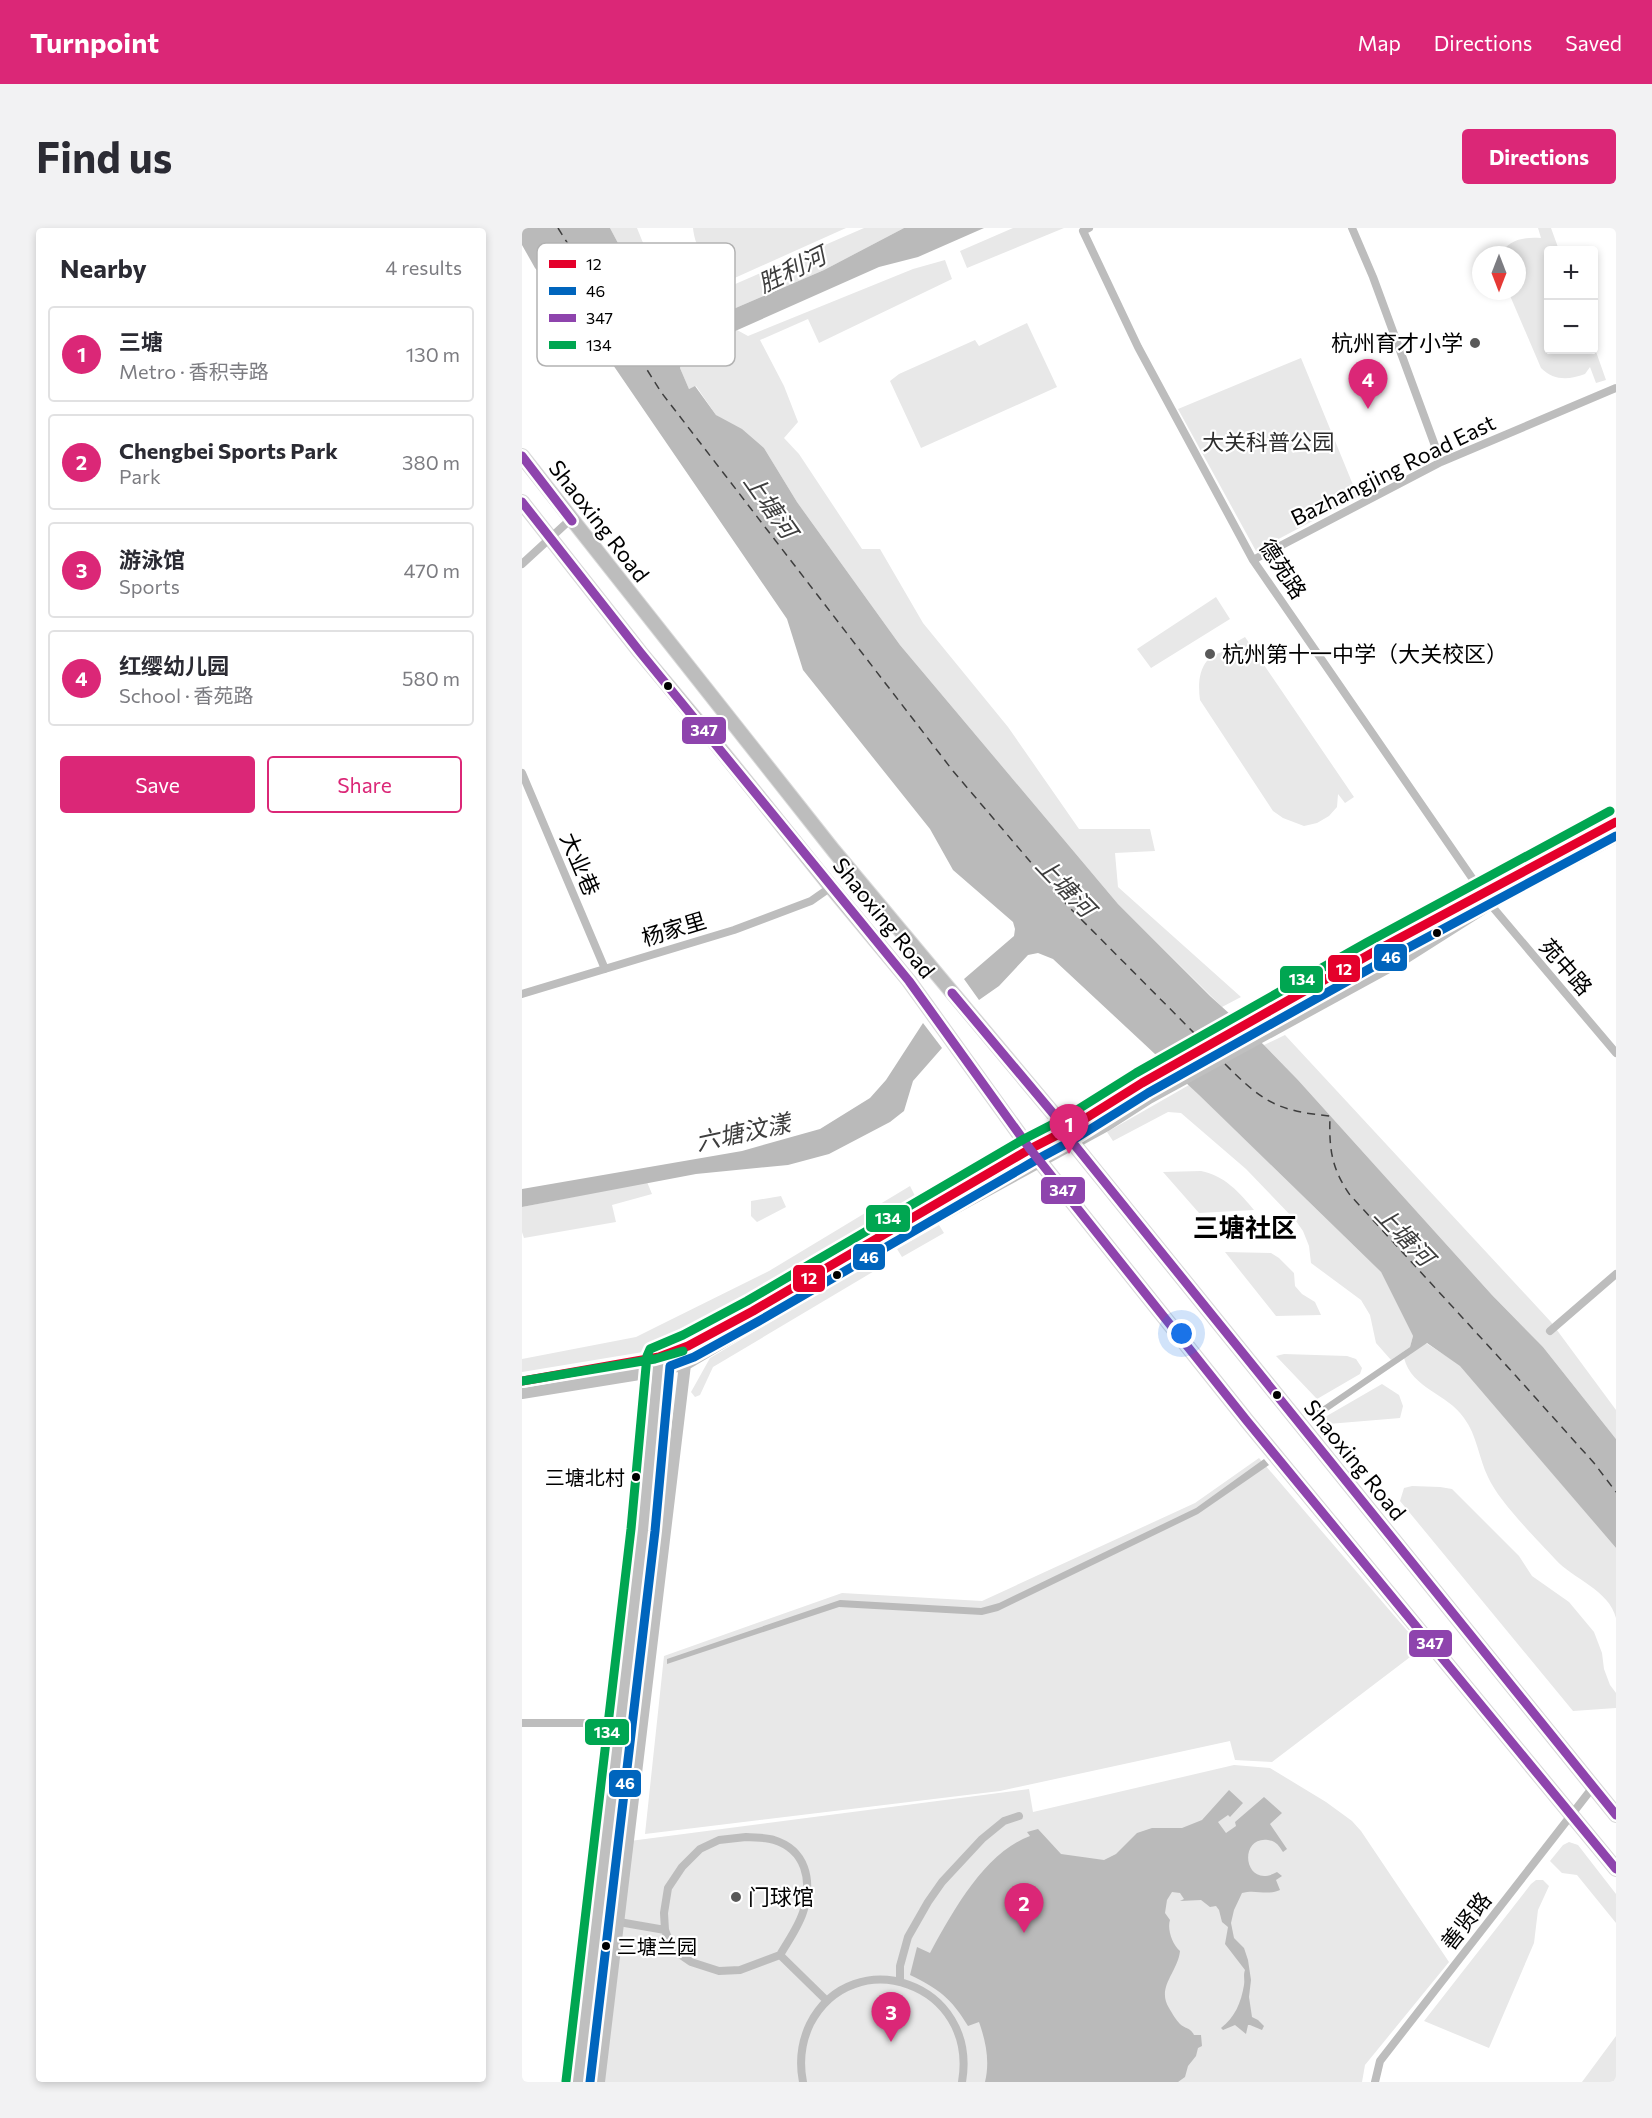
<!DOCTYPE html>
<html lang="en">
<head>
<meta charset="utf-8">
<style>
	:root { --surface:#fff; --page:#f2f2f3; --text:#2b2b33; --muted:#7c7c81; --line:#e1e1e2; --accent:#db2777 }
	body { margin:0; font-family:Commissioner,"Noto Sans SC",sans-serif; background:var(--page); color:var(--text) }
	.controls { position:absolute; right:18px; top:18px; display:grid; overflow:hidden; border-radius:6px; box-shadow:0 3px 9px #0003 }
	.controls button { width:54px; height:54px; display:grid; place-items:center; padding:0; border:0; border-bottom:2px solid var(--line); background:var(--surface); color:var(--text); font:30px sans-serif }
	.compass { position:absolute; left:950px; top:18px; width:54px; height:54px; border-radius:50%; background:var(--surface); box-shadow:0 3px 9px #0003; rotate:180deg }
	.you { position:absolute; left:660px; top:1106px; width:21px; height:21px; margin:-15px; border:4px solid #fff; border-radius:50%; background:#1a73e8; box-shadow:0 0 0 9px #1a73e833 }
	.badge { display:grid; place-items:center; width:39px; height:39px; border-radius:50%; background:var(--accent); color:#fff; font-size:20px; font-weight:700 }
	.pin { position:absolute; translate:-50% -50px; filter:drop-shadow(0 2px 3px #0008) }
	.pin::after { content:''; position:absolute; top:32px; width:21px; height:18px; background:inherit; clip-path:polygon(0 0,100% 0,50% 100%) }
	.list { margin:0; padding:0; list-style:none }
	h2 { display:flex; justify-content:space-between; align-items:center; height:78px; margin:0; padding:0 24px; font-size:26px }
	h2 small { font-size:20px; font-weight:400; color:var(--muted) }
	.list li { display:grid; grid-template-columns:39px 1fr auto; gap:18px; align-items:center; box-sizing:border-box; height:96px; margin:0 12px 12px; padding:0 12px; border:2px solid var(--line); border-radius:6px }
	.list b { display:block; font-size:22px; white-space:nowrap }
	.list p { margin:0; font-size:20px; white-space:nowrap; color:var(--muted) }
	.list em { font-size:20px; font-style:normal; color:var(--muted) }
	.actions { display:flex; gap:12px; padding:18px 24px }
	.actions a { flex:1; padding:14px 0; border:2px solid var(--accent); border-radius:6px; text-align:center; font-size:21px; color:var(--accent) }
	.actions .main { background:var(--accent); color:#fff }
	.map { position:relative; flex:none; width:1094px; height:1854px; overflow:hidden; border-radius:6px }
	header { display:flex; align-items:center; gap:36px; box-sizing:border-box; height:84px; padding:0 30px; background:var(--accent); color:#fff }
	header strong { font-size:28px }
	nav { display:flex; gap:33px; margin-inline-start:auto; font-size:21px }
	.intro { display:flex; align-items:center; justify-content:space-between; box-sizing:border-box; height:144px; padding:0 36px }
	h1 { margin:0; font-size:42px }
	.button { padding:15px 27px; border-radius:6px; background:var(--accent); color:#fff; font-size:21px; font-weight:700 }
	main { display:flex; gap:36px; padding:0 36px }
	aside { flex:1; background:var(--surface); border-radius:6px; box-shadow:0 3px 9px #0003 }
	.map>svg:first-child { display:block }
	.green { fill:#e8e8e8 }
	.water { fill:#bababa }
	.lines { fill:none; stroke-linecap:round; stroke-linejoin:round }
	.ferry { stroke:#3e3e3e; stroke-width:1.5; stroke-dasharray:8 6; stroke-linecap:butt }
	.primary-casing { stroke:#dbdbdb; stroke-width:16 }
	.street { stroke:#bdbdbd; stroke-width:8 }
	.secondary { stroke:#bfbfbf; stroke-width:12 }
	.primary { stroke:#bdbdbd; stroke-width:14 }
	.bus-1-casing { stroke:#fff; stroke-width:14 }
	.bus-2-casing { stroke:#fff; stroke-width:14 }
	.bus-3-casing { stroke:#fff; stroke-width:14 }
	.bus-4-casing { stroke:#fff; stroke-width:14 }
	.bus-1 { stroke:#e4002b; stroke-width:9 }
	.bus-2 { stroke:#0065bd; stroke-width:9 }
	.bus-3 { stroke:#8e44ad; stroke-width:9 }
	.bus-4 { stroke:#00a651; stroke-width:9 }
	.poi-dot { fill:#595959; stroke:#fff; stroke-width:2 }
	.bus-dot { fill:#000; stroke:#fff; stroke-width:2 }
	.labels { text-anchor:middle; stroke-width:4.5; stroke-linejoin:round; paint-order:stroke }
	.bus-label { font-size:20px; fill:#000; stroke:#fff; text-anchor:end }
	.poi-label { font-size:22px; fill:#000; stroke:#fff; text-anchor:start }
	.park-label { font-size:22px; fill:#2d2d2d; stroke:#fff }
	.street-label { font-size:22px; fill:#000; stroke:#fff }
	.water-label { font-size:24px; font-style:italic; fill:#3e3e3e; stroke:#fff }
	.quarter-label { font-size:26px; font-weight:bold; fill:#000; stroke:#fff }
	.key { fill:#fff; stroke:#b2b2b2; stroke-width:1.5 }
	.key-label { font-size:16px; fill:#000 }
	.line-badge { stroke:#fff; stroke-width:2 }
	.badge-label { font-size:16px; text-anchor:middle; font-weight:bold; fill:#fff }
</style>
</head>
<body>
<header>
<strong>Turnpoint</strong>
<nav><a>Map</a><a>Directions</a><a>Saved</a></nav>
</header>
<div class="intro"><h1>Find us</h1><a class="button">Directions</a></div>
<main>
<aside>
<h2>Nearby<small>4 results</small></h2>
<ul class="list">
<li><span class="badge">1</span><div><b>三塘</b><p>Metro · 香积寺路</p></div><em>130 m</em></li>
<li><span class="badge">2</span><div><b>Chengbei Sports Park</b><p>Park</p></div><em>380 m</em></li>
<li><span class="badge">3</span><div><b>游泳馆</b><p>Sports</p></div><em>470 m</em></li>
<li><span class="badge">4</span><div><b>红缨幼儿园</b><p>School · 香苑路</p></div><em>580 m</em></li>
</ul>
<div class="actions"><a class="main">Save</a><a>Share</a></div>
</aside>
<div class="map">
<svg width="1094" height="1854" viewBox="0 0 1094 1854">
	<rect width="100%" height="100%" fill="#fff"/>
	<!-- green -->
	<path class="green" d="M 88,0 L 115,0 L 149,84 L 342,0 L 382,0 L 302,42 L 158,104 L 139,96 Z
		M 171,0 L 324,0 L 197,57 L 194,50 L 203,45 C 184,38 173,20 171,0 Z
		M 491,0 L 542,0 L 445,40 L 438,23 Z
		M 1016,0 L 1029,0 L 1037,22 L 1026,22 L 1026,122 L 1072,122 L 1072,118 L 1084,152 L 1074,155 L 1068,139 L 1063,146 C 1047,152 1032,153 1019,140 L 986,63 L 995,63 L 995,27 L 978,27 C 987,11 1002,9 1019,10 Z
		M 423,32 L 430,51 L 297,115 L 286,91 L 238,112 L 262,158 L 276,194 L 262,210 L 277,226 L 340,321 L 358,321 L 401,395 L 486,499 L 557,601 L 628,601 L 633,623 L 593,625 L 596,659 L 719,769 L 700,779 L 596,676 L 378,417 L 275,274 L 242,220 L 194,187 L 174,158 L 167,161 L 158,140 L 159,129 L 166,124 L 215,102 L 226,108 L 391,41 Z
		M 505,95 L 535,159 L 399,220 L 368,153 L 377,146 L 453,112 L 457,118 Z
		M 779,130 L 836,269 L 734,323 L 656,181 Z
		M 694,369 L 708,391 L 629,440 L 615,421 Z
		M 723,409 L 832,569 L 823,575 L 816,566 L 815,579 L 807,588 L 795,595 L 782,598 L 761,590 L 751,583 L 678,472 C 674,442 683,420 718,423 L 714,414 Z
		M 763,807 L 1029,1094 L 1094,1182 L 1094,1211 L 1021,1119 L 970,1067 L 776,852 L 742,817 Z
		M 667,857 L 859,1044 L 891,1108 L 888,1119 L 869,1132 L 854,1115 L 848,1087 L 839,1072 L 789,1035 L 787,1018 L 781,1003 L 774,993 L 724,941 L 659,885 L 646,884 L 591,913 L 585,904 Z
		M 679,943 C 702,947 718,965 732,982 L 677,985 L 641,944 Z
		M 125,954 L 130,966 L 90,977 L 94,994 L 2,1010 L 0,1004 L 0,979 Z
		M 388,958 L 396,974 L 206,1088 L 169,1107 L 127,1123 L 0,1144 L 0,1131 L 114,1109 L 132,1100 L 247,1043 Z
		M 259,968 L 264,979 L 235,994 L 229,988 L 229,973 Z
		M 417,997 L 422,1005 L 380,1029 L 375,1021 Z
		M 703,1024 L 749,1025 L 757,1030 L 772,1045 L 773,1058 L 780,1066 L 793,1074 L 799,1087 L 754,1088 Z
		M 351,1033 L 357,1036 L 354,1042 L 191,1139 L 178,1167 L 173,1169 L 169,1164 L 188,1130 Z
		M 904,1115 L 938,1137 L 1094,1320 L 1094,1390 C 1087,1362 1051,1351 1033,1331 C 1014,1310 977,1274 966,1249 C 957,1231 955,1207 942,1190 C 925,1165 890,1161 882,1130 Z
		M 762,1126 L 825,1128 L 834,1131 L 840,1140 L 838,1146 L 795,1171 L 754,1128 Z
		M 860,1156 L 877,1167 L 881,1178 L 878,1190 L 806,1196 L 803,1189 Z
		M 737,1230 L 900,1420 L 750,1534 L 713,1532 L 708,1513 L 478,1563 L 123,1606 L 142,1428 L 320,1365 L 460,1373 L 673,1275 Z
		M 890,1258 L 918,1259 L 930,1261 L 997,1328 L 1010,1348 L 1047,1374 L 1072,1404 L 1080,1425 L 1082,1441 L 1088,1457 L 1094,1465 L 1094,1480 L 1051,1483 L 878,1273 L 882,1260 Z
		M 712,1537 L 748,1540 L 804,1574 L 830,1593 L 839,1603 L 927,1734 L 843,1837 L 840,1854 L 77,1854 L 108,1613 L 507,1561 L 511,1584 Z
		M 1047,1614 L 1056,1617 L 1094,1666 L 1094,1695 L 1055,1647 L 1040,1645 L 1028,1633 L 1041,1617 Z
		M 1014,1652 L 1021,1652 L 1027,1658 L 1016,1682 L 1012,1715 L 967,1820 L 902,1793 L 1009,1656 Z
		M 1094,1808 L 1094,1854 L 1060,1854 Z"/>
	<!-- water -->
	<path class="water" d="M 0,0 L 88,0 L 139,96 L 158,104 L 302,42 L 382,0 L 462,0 L 396,29 L 357,39 L 166,124 L 160,129 L 158,140 L 167,161 L 173,158 L 194,187 L 220,201 L 242,220 L 275,274 L 378,417 L 596,676 L 688,768 L 742,817 L 776,852 L 970,1067 L 1021,1119 L 1094,1211 L 1094,1320 L 938,1138 L 905,1115 L 791,1193 L 787,1188 L 888,1119 L 891,1108 L 859,1044 L 677,867 L 531,731 L 516,725 L 506,727 L 477,758 L 457,772 L 442,751 L 492,708 L 493,701 L 491,694 L 431,642 L 408,601 L 281,442 L 265,391 L 89,134 L 13,40 L 0,17 Z
		M 401,795 L 420,820 L 391,853 L 382,883 L 368,894 L 307,926 L 266,937 L 174,946 L 0,979 L 0,961 L 220,923 L 298,901 L 348,870 L 364,852 Z
		M 742,1231 L 747,1237 L 676,1286 L 476,1383 L 460,1387 L 317,1379 L 145,1436 L 145,1431 L 318,1372 L 459,1380 L 477,1375 L 674,1280 Z
		M 707,1562 L 721,1575 L 708,1589 L 706,1587 L 696,1594 L 704,1605 L 714,1598 L 713,1594 L 742,1569 L 760,1585 L 748,1596 L 765,1621 L 761,1624 C 757,1618 754,1613 746,1612 C 715,1608 722,1663 755,1644 L 760,1648 L 754,1652 L 758,1662 C 744,1668 734,1661 720,1665 L 712,1682 L 709,1695 L 712,1710 L 722,1720 L 726,1732 L 729,1752 L 727,1769 L 730,1789 L 736,1792 L 742,1798 L 740,1802 L 728,1797 L 726,1797 L 724,1806 L 713,1797 L 701,1802 L 699,1800 C 713,1789 719,1775 722,1757 C 723,1751 721,1748 723,1742 L 703,1716 L 706,1699 L 700,1694 L 697,1682 L 694,1678 L 688,1679 L 679,1672 L 658,1673 L 662,1671 L 658,1665 L 650,1664 L 645,1672 L 643,1685 L 648,1692 C 645,1701 650,1716 658,1723 C 656,1744 634,1759 647,1780 C 650,1785 654,1792 658,1796 C 663,1801 668,1799 672,1807 L 679,1807 L 680,1818 L 676,1820 L 674,1828 L 666,1838 L 663,1849 L 656,1854 L 463,1854 C 468,1833 464,1814 457,1794 L 446,1798 C 429,1770 417,1761 388,1747 L 395,1719 L 408,1725 C 430,1685 462,1625 508,1608 L 505,1604 L 516,1601 L 539,1626 L 582,1632 L 594,1626 L 615,1605 L 630,1600 L 660,1600 L 680,1592 Z"/>
	<g class="lines">
		<!-- ferry -->
		<path class="ferry" d="M 36,0 L 139,164 L 431,543 L 546,678 L 680,813
			M 703,836 C 740,873 754,883 808,888 C 807,920 809,940 828,967 L 994,1148 L 1072,1235 L 1094,1264"/>
		<!-- primary casing -->
		<g class="primary-casing">
			<path id="primary" d="M 0,228 L 312,623 L 545,902 L 551,915 L 1094,1587
				M 0,274 L 118,424 L 183,502 L 309,659 L 387,753 L 508,921 L 725,1193 L 1094,1641"/>
		</g>
		<!-- street -->
		<path class="street" d="M 567,0 L 561,3 L 616,119 L 731,332 L 968,676 L 1094,825
			M 830,0 L 851,49 L 919,234
			M 731,332 L 919,234 L 1094,160
			M 0,336 L 49,291
			M 0,545 L 83,741
			M 0,766 L 212,702 L 289,673 L 309,659
			M 1028,1103 L 1094,1046
			M 0,1495 L 121,1495
			M 224,1609 C 233,1610 244,1609 252,1612 C 284,1622 290,1652 282,1681 C 278,1697 266,1713 258,1727 L 218,1742 L 197,1743 L 169,1734 L 150,1721 L 143,1702 L 142,1685 L 146,1660 L 160,1639 L 178,1621 L 197,1612 Z
			M 97,1694 L 143,1702
			M 258,1727 L 305,1773
			M 378,1754 L 378,1738 L 386,1709 L 406,1674 L 420,1654 L 460,1611 L 482,1593 L 497,1588
			M 281,1854 C 277,1834 279,1815 288,1796 C 331,1713 457,1755 440,1854
			M 853,1854 L 858,1833 L 1071,1559"/>
		<!-- secondary -->
		<path class="secondary" d="M 0,1153 L 137,1129 L 166,1118 L 231,1083 L 508,921 L 545,902 L 620,855 L 850,725 L 961,667 L 1094,594
			M 0,1165 L 136,1143 L 164,1136 L 360,1020 L 585,897 L 627,870 L 883,730 L 968,676 L 1094,609
			M 56,1854 L 121,1302 L 137,1136
			M 77,1854 L 164,1128"/>
		<!-- primary -->
		<use href="#primary" class="primary"/>
		<!-- bus-1 casing -->
		<g class="bus-1-casing">
			<path id="bus-1" d="M 0,1153 L 137,1129 L 166,1118 L 231,1083 L 508,921 L 545,902 L 620,855 L 850,725 L 1094,594"/>
		</g>
		<!-- bus-2 casing -->
		<g class="bus-2-casing">
			<path id="bus-2" d="M 68,1854 L 133,1303 L 148,1138 L 172,1129 L 237,1093 L 514,932 L 551,912 L 626,865 L 856,736 L 1094,608"/>
		</g>
		<!-- bus-3 casing -->
		<g class="bus-3-casing">
			<path id="bus-3" d="M 0,228 L 50,293
				M 0,274 L 118,424 L 387,753 L 508,921 L 725,1193 L 1094,1641
				M 430,765 L 545,902 L 551,915 L 1094,1587"/>
		</g>
		<!-- bus-4 casing -->
		<g class="bus-4-casing">
			<path id="bus-4" d="M 0,1153 L 133,1131 L 161,1123
				M 44,1853 L 109,1301 L 125,1128 L 128,1121 L 161,1107 L 225,1073 L 502,911 L 539,892 L 614,845 L 844,715 L 1088,583"/>
		</g>
		<!-- bus-1 -->
		<use href="#bus-1" class="bus-1"/>
		<!-- bus-2 -->
		<use href="#bus-2" class="bus-2"/>
		<!-- bus-3 -->
		<use href="#bus-3" class="bus-3"/>
		<!-- bus-4 -->
		<use href="#bus-4" class="bus-4"/>
	</g>
	<!-- markers -->
	<g class="poi-dot">
		<circle cx="953" cy="115" r="6"/>
		<circle cx="688" cy="426" r="6"/>
		<circle cx="214" cy="1669" r="6"/>
	</g>
	<g class="bus-dot">
		<circle cx="146" cy="458" r="5"/>
		<circle cx="915" cy="705" r="5"/>
		<circle cx="315" cy="1047" r="5"/>
		<circle cx="755" cy="1167" r="5"/>
		<circle cx="114" cy="1249" r="5"/>
		<circle cx="84" cy="1718" r="5"/>
	</g>
	<g class="labels">
		<!-- bus labels -->
		<g class="bus-label">
			<text x="103" y="1257">三塘北村</text>
			<text x="95" y="1726" text-anchor="start">三塘兰园</text>
		</g>
		<!-- poi labels -->
		<g class="poi-label">
			<text x="941" y="123" text-anchor="end">杭州育才小学</text>
			<text x="700" y="434">杭州第十一中学（大关校区）</text>
			<text x="226" y="1677">门球馆</text>
		</g>
		<!-- park labels -->
		<g class="park-label">
			<text x="746" y="222">大关科普公园</text>
		</g>
		<!-- street labels -->
		<g class="street-label">
			<text transform="translate(871 242) rotate(-26)" y="8">Bazhangjing Road East</text>
			<text transform="translate(77 293) rotate(52)" y="8">Shaoxing Road</text>
			<text transform="translate(761 341) rotate(57)" y="8">德苑路</text>
			<text transform="translate(58 636) rotate(67)" y="8">大业巷</text>
			<text transform="translate(362 690) rotate(51)" y="8">Shaoxing Road</text>
			<text transform="translate(152 701) rotate(-17)" y="8">杨家里</text>
			<text transform="translate(1044 739) rotate(49)" y="8">苑中路</text>
			<text transform="translate(833 1232) rotate(51)" y="8">Shaoxing Road</text>
			<text transform="translate(944 1693) rotate(-52)" y="8">善贤路</text>
		</g>
		<!-- water labels -->
		<g class="water-label">
			<text transform="translate(270 42) rotate(-26)" y="8">胜利河</text>
			<text transform="translate(248 278) rotate(55)" y="8">上塘河</text>
			<text transform="translate(543 659) rotate(46)" y="8">上塘河</text>
			<text transform="translate(221 905) rotate(-12)" y="8">六塘汶漾</text>
			<text transform="translate(882 1008) rotate(46)" y="8">上塘河</text>
		</g>
		<!-- quarter labels -->
		<g class="quarter-label">
			<text x="723" y="1009">三塘社区</text>
		</g>
	</g>
	<!-- legend -->
	<rect x="15" y="15" width="198" height="123" rx="9" class="key"/>
	<rect x="27" y="32" width="27" height="8" fill="#e4002b"/>
	<rect x="27" y="59" width="27" height="8" fill="#0065bd"/>
	<rect x="27" y="86" width="27" height="8" fill="#8e44ad"/>
	<rect x="27" y="113" width="27" height="8" fill="#00a651"/>
	<g class="key-label">
		<text x="64" y="42">12</text>
		<text x="64" y="69">46</text>
		<text x="64" y="96">347</text>
		<text x="64" y="123">134</text>
	</g>
	<g class="line-badge">
		<rect x="159" y="488" width="46" height="29" rx="6" fill="#8e44ad"/>
		<rect x="851" y="715" width="35" height="29" rx="6" fill="#0065bd"/>
		<rect x="805" y="726" width="34" height="29" rx="6" fill="#e4002b"/>
		<rect x="757" y="737" width="45" height="29" rx="6" fill="#00a651"/>
		<rect x="518" y="948" width="46" height="29" rx="6" fill="#8e44ad"/>
		<rect x="343" y="976" width="46" height="29" rx="6" fill="#00a651"/>
		<rect x="330" y="1015" width="34" height="28" rx="6" fill="#0065bd"/>
		<rect x="270" y="1036" width="34" height="29" rx="6" fill="#e4002b"/>
		<rect x="886" y="1401" width="45" height="29" rx="6" fill="#8e44ad"/>
		<rect x="62" y="1490" width="46" height="28" rx="6" fill="#00a651"/>
		<rect x="86" y="1541" width="34" height="29" rx="6" fill="#0065bd"/>
	</g>
	<g class="badge-label">
		<text x="182" y="508">347</text>
		<text x="869" y="735">46</text>
		<text x="822" y="747">12</text>
		<text x="780" y="757">134</text>
		<text x="541" y="968">347</text>
		<text x="366" y="996">134</text>
		<text x="347" y="1035">46</text>
		<text x="287" y="1056">12</text>
		<text x="908" y="1421">347</text>
		<text x="85" y="1510">134</text>
		<text x="103" y="1561">46</text>
	</g>
</svg>
<div class="controls">
<button>+</button>
<button>−</button>
</div>
<svg class="compass" viewBox="-18 -18 36 36"><path d="M0-13l5 13h-10z" fill="#e53935"/><path d="M0 13l5-13h-10z" fill="#7c7c81"/></svg>
<div class="you"></div>
<div class="pin badge" style="left:547px;top:926px">1</div>
<div class="pin badge" style="left:502px;top:1705px">2</div>
<div class="pin badge" style="left:369px;top:1814px">3</div>
<div class="pin badge" style="left:846px;top:181px">4</div>
</div>
</main>
</body>
</html>
